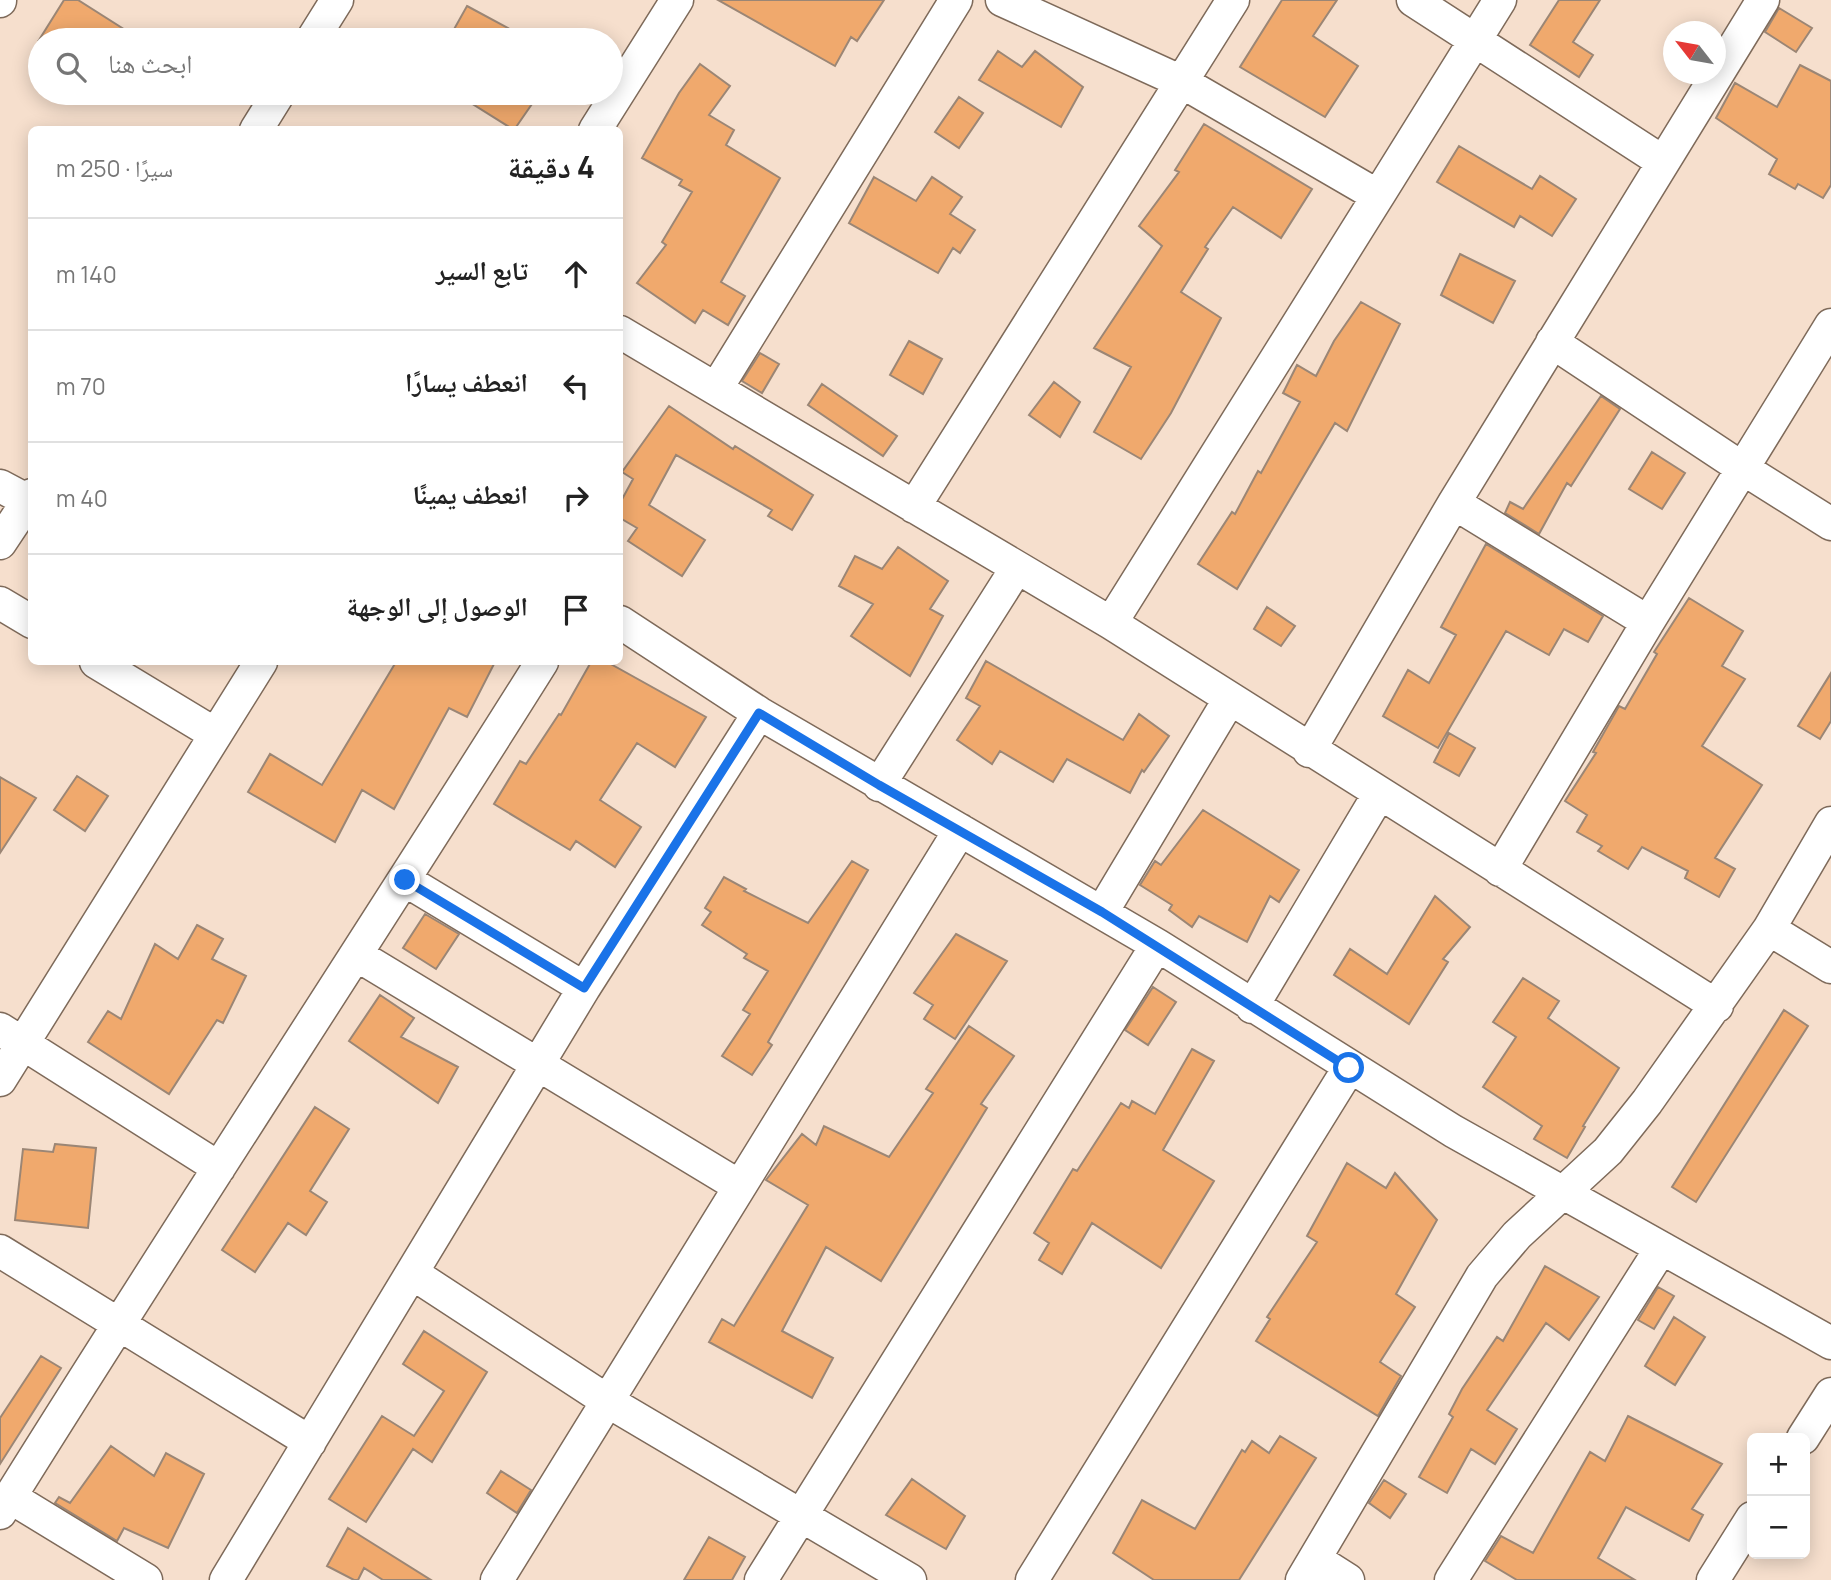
<!DOCTYPE html>
<html lang="ar">
<head>
<meta charset="utf-8">
<style>
	:root { --surface:#fff; --page:#f2f2f2; --text:#222; --muted:#767676; --line:#e0e0e0 }
	body { margin:0; font-family:Manrope,"Noto Naskh Arabic",sans-serif; background:var(--page); color:var(--text); direction:rtl }
	.controls { position:absolute; right:21px; bottom:21px; display:grid; overflow:hidden; border-radius:10px; box-shadow:0 4px 18px #0003 }
	.controls button { width:63px; height:63px; display:grid; place-items:center; padding:0; border:0; border-bottom:2px solid var(--line); background:var(--surface); color:var(--text); font:35px sans-serif }
	.compass { position:absolute; left:1663px; top:21px; width:63px; height:63px; border-radius:50%; background:var(--surface); box-shadow:0 4px 18px #0003; rotate:301deg }
	.stop { position:absolute; width:21px; height:21px; margin:-16px; border:5px solid #1a73e8; border-radius:50%; background:#fff }
	.stop.end { background:#1a73e8; border-color:#fff; box-shadow:0 2px 7px #0008 }
	.list { margin:0; padding:0; list-style:none }
	h2 { display:flex; justify-content:space-between; align-items:center; height:91px; margin:0; padding:0 28px; font-size:30px }
	h2 small { font-size:23px; font-weight:400; color:var(--muted) }
	.list li { display:grid; grid-template-columns:46px 1fr auto; gap:21px; align-items:center; box-sizing:border-box; height:112px; padding:0 28px; border-top:2px solid var(--line) }
	.list b { display:block; font-size:26px; white-space:nowrap }
	.list em { font-size:23px; font-style:normal; color:var(--muted) }
	.icon { flex:none; width:38px; height:38px; fill:none; stroke:currentColor; stroke-width:2; stroke-linecap:round; stroke-linejoin:round }
	.map { position:relative; flex:none; width:1831px; height:1580px; overflow:hidden; direction:ltr }
	.search { position:absolute; background:var(--surface); box-shadow:0 4px 18px #0003; left:28px; top:28px; width:595px; height:77px; display:flex; align-items:center; gap:18px; box-sizing:border-box; padding:0 24px; border-radius:38px; color:var(--muted); font-size:26px }
	.panel { position:absolute; background:var(--surface); box-shadow:0 4px 18px #0003; left:28px; top:126px; width:595px; height:539px; border-radius:10px; direction:rtl }
	.map>svg:first-child { display:block }
	.building { fill:#f0a96d; stroke:#9b8675; stroke-width:2 }
	.lines { fill:none; stroke-linecap:round; stroke-linejoin:round }
	.minor-casing { stroke:#7e6a5a; stroke-width:35 }
	.minor { stroke:#fff; stroke-width:32 }
	.route { stroke:#1a73e8; stroke-width:9 }
</style>
</head>
<body>
<div class="map">
<svg width="1831" height="1580" viewBox="0 0 1831 1580">
	<rect width="100%" height="100%" fill="#f6dfcd"/>
	<!-- building -->
	<path class="building" d="M 64,0 L 78,0 L 141,40 L 39,40 Z
		M 718,0 L 884,0 L 857,41 L 851,37 L 835,66 Z
		M 1282,0 L 1337,0 L 1313,36 L 1358,66 L 1325,117 L 1240,67 Z
		M 1559,0 L 1600,0 L 1573,42 L 1593,55 L 1579,77 L 1530,45 Z
		M 467,6 L 530,40 L 448,40 Z
		M 1779,8 L 1812,28 L 1796,52 L 1765,32 Z
		M 998,51 L 1022,67 L 1035,51 L 1083,87 L 1061,127 L 979,80 Z
		M 700,64 L 730,86 L 709,115 L 734,130 L 726,145 L 780,178 L 721,282 L 745,296 L 728,325 L 703,310 L 695,323 L 637,283 L 666,245 L 662,242 L 692,192 L 679,185 L 682,180 L 642,158 L 679,93 Z
		M 1800,65 L 1831,81 L 1831,185 L 1823,198 L 1798,184 L 1795,189 L 1769,174 L 1777,159 L 1716,118 L 1735,83 L 1777,107 Z
		M 455,93 L 520,93 L 534,101 L 514,130 Z
		M 959,97 L 983,113 L 959,148 L 935,132 Z
		M 1204,124 L 1312,189 L 1281,238 L 1233,207 L 1205,247 L 1208,249 L 1181,292 L 1221,318 L 1171,413 L 1141,459 L 1094,432 L 1131,367 L 1094,348 L 1162,246 L 1139,226 L 1179,172 L 1175,170 Z
		M 1459,146 L 1532,189 L 1540,176 L 1576,199 L 1552,236 L 1520,216 L 1514,227 L 1437,182 Z
		M 874,177 L 916,201 L 932,177 L 962,197 L 950,214 L 975,230 L 960,253 L 953,248 L 938,273 L 849,223 Z
		M 1460,254 L 1515,281 L 1493,323 L 1441,295 Z
		M 1361,302 L 1400,324 L 1347,431 L 1335,423 L 1237,589 L 1198,564 L 1232,512 L 1235,514 L 1258,471 L 1261,473 L 1300,402 L 1283,393 L 1297,365 L 1316,376 L 1334,341 Z
		M 909,341 L 942,359 L 923,394 L 890,375 Z
		M 760,353 L 779,364 L 762,393 L 742,381 Z
		M 1054,382 L 1080,402 L 1060,437 L 1029,415 Z
		M 822,384 L 897,436 L 883,456 L 808,405 Z
		M 1601,396 L 1620,409 L 1571,486 L 1567,483 L 1539,534 L 1505,513 L 1510,502 L 1523,509 Z
		M 669,406 L 733,449 L 735,446 L 813,495 L 792,530 L 768,516 L 772,510 L 676,455 L 649,505 L 705,540 L 682,576 L 628,541 L 637,528 L 620,518 L 620,503 L 633,479 L 622,472 Z
		M 1652,452 L 1685,473 L 1662,509 L 1629,489 Z
		M 1486,544 L 1603,616 L 1588,642 L 1564,629 L 1549,655 L 1506,631 L 1438,748 L 1383,716 L 1408,670 L 1429,683 L 1456,635 L 1441,627 Z
		M 898,547 L 948,581 L 930,609 L 943,616 L 910,676 L 851,636 L 873,604 L 839,586 L 855,556 L 882,569 Z
		M 1689,598 L 1743,631 L 1722,666 L 1745,679 L 1702,746 L 1762,785 L 1715,858 L 1735,869 L 1719,897 L 1685,878 L 1688,871 L 1642,847 L 1628,869 L 1598,851 L 1602,846 L 1577,832 L 1587,815 L 1565,801 L 1596,753 L 1593,752 L 1619,706 L 1625,709 L 1657,654 L 1654,652 Z
		M 1267,607 L 1295,626 L 1281,646 L 1254,629 Z
		M 986,661 L 1123,740 L 1139,714 L 1169,736 L 1144,772 L 1142,770 L 1130,793 L 1067,759 L 1053,782 L 1000,751 L 992,764 L 957,740 L 980,706 L 966,698 Z
		M 396,662 L 495,662 L 467,717 L 449,708 L 394,809 L 362,790 L 335,842 L 248,792 L 270,754 L 322,785 Z
		M 591,662 L 607,662 L 706,717 L 675,767 L 637,743 L 600,800 L 641,827 L 615,867 L 576,841 L 570,850 L 494,804 L 520,761 L 526,764 L 559,714 L 561,715 Z
		M 1831,673 L 1831,721 L 1820,739 L 1798,726 Z
		M 1449,733 L 1475,748 L 1459,776 L 1434,762 Z
		M 77,776 L 108,796 L 85,831 L 54,810 Z
		M 0,777 L 36,798 L 0,853 Z
		M 1203,810 L 1299,870 L 1279,902 L 1270,896 L 1247,942 L 1199,916 L 1192,927 L 1169,910 L 1172,905 L 1140,885 L 1155,861 L 1161,865 Z
		M 852,861 L 868,870 L 768,1042 L 772,1045 L 752,1075 L 722,1056 L 750,1014 L 743,1010 L 768,971 L 744,958 L 747,954 L 702,925 L 711,912 L 705,908 L 724,877 L 746,889 L 744,891 L 808,923 Z
		M 1435,896 L 1470,927 L 1443,959 L 1448,962 L 1409,1024 L 1334,975 L 1350,949 L 1387,974 Z
		M 425,914 L 459,934 L 436,969 L 403,948 Z
		M 197,925 L 223,939 L 212,959 L 246,976 L 223,1023 L 217,1020 L 169,1094 L 88,1042 L 108,1011 L 121,1019 L 155,944 L 178,959 Z
		M 956,934 L 1007,961 L 955,1039 L 924,1019 L 933,1005 L 914,993 Z
		M 1523,978 L 1559,1001 L 1548,1018 L 1619,1068 L 1583,1126 L 1585,1127 L 1567,1158 L 1534,1139 L 1542,1126 L 1483,1087 L 1516,1037 L 1493,1022 Z
		M 1153,987 L 1176,1002 L 1148,1045 L 1125,1030 Z
		M 380,995 L 414,1018 L 401,1037 L 458,1067 L 438,1103 L 349,1041 Z
		M 1784,1010 L 1808,1026 L 1696,1202 L 1672,1187 Z
		M 969,1026 L 1014,1056 L 981,1104 L 987,1108 L 881,1281 L 826,1247 L 782,1331 L 833,1358 L 812,1398 L 709,1342 L 722,1319 L 734,1326 L 808,1205 L 766,1180 L 802,1134 L 816,1145 L 824,1126 L 889,1157 L 933,1093 L 926,1089 Z
		M 1192,1049 L 1214,1061 L 1163,1150 L 1214,1181 L 1161,1268 L 1092,1223 L 1062,1274 L 1039,1260 L 1049,1243 L 1034,1233 L 1073,1169 L 1077,1171 L 1121,1103 L 1129,1108 L 1132,1101 L 1155,1114 Z
		M 315,1107 L 349,1129 L 310,1191 L 327,1202 L 306,1235 L 288,1223 L 255,1272 L 222,1250 Z
		M 55,1144 L 96,1148 L 88,1228 L 15,1220 L 23,1149 L 53,1152 Z
		M 1347,1163 L 1386,1188 L 1395,1173 L 1437,1220 L 1396,1294 L 1415,1307 L 1380,1362 L 1401,1376 L 1378,1416 L 1256,1341 L 1270,1319 L 1267,1317 L 1317,1242 L 1307,1236 Z
		M 1545,1266 L 1599,1297 L 1569,1340 L 1546,1323 L 1487,1410 L 1517,1429 L 1495,1464 L 1471,1449 L 1447,1493 L 1419,1477 L 1453,1417 L 1449,1414 L 1462,1389 L 1497,1337 L 1503,1341 Z
		M 1658,1287 L 1674,1296 L 1654,1329 L 1638,1320 Z
		M 1674,1317 L 1705,1337 L 1675,1385 L 1645,1366 Z
		M 424,1331 L 487,1372 L 432,1462 L 413,1449 L 366,1522 L 329,1499 L 382,1416 L 414,1436 L 444,1391 L 403,1364 Z
		M 41,1356 L 61,1368 L 0,1464 L 0,1418 Z
		M 1628,1416 L 1722,1464 L 1692,1509 L 1703,1515 L 1689,1541 L 1626,1507 L 1598,1558 L 1635,1580 L 1517,1580 L 1485,1561 L 1501,1536 L 1533,1553 L 1590,1452 L 1605,1461 Z
		M 1280,1436 L 1316,1458 L 1239,1580 L 1154,1580 L 1113,1553 L 1142,1500 L 1195,1529 L 1242,1450 L 1245,1452 L 1252,1441 L 1269,1453 Z
		M 111,1446 L 154,1476 L 166,1453 L 204,1474 L 168,1548 L 124,1528 L 117,1541 L 55,1503 L 59,1497 L 70,1503 Z
		M 501,1471 L 531,1490 L 517,1513 L 487,1493 Z
		M 912,1479 L 965,1516 L 946,1549 L 886,1515 Z
		M 1384,1480 L 1406,1494 L 1390,1518 L 1369,1503 Z
		M 348,1528 L 431,1580 L 383,1580 L 364,1568 L 358,1580 L 354,1580 L 327,1566 Z
		M 709,1537 L 745,1557 L 732,1580 L 684,1580 Z"/>
	<g class="lines">
		<!-- minor casing -->
		<g class="minor-casing">
			<path id="minor" d="M 1002,0 L 1182,82 L 1378,196 L 1111,623
				M 1413,0 L 1663,162
				M 0,1 L 0,0
				M 312,40 L 337,0
				M 256,130 L 279,93
				M 595,130 L 677,0
				M 1378,196 L 1500,0
				M 620,332 L 716,389 L 956,0
				M 1552,342 L 1742,468 L 1831,524
				M 716,389 L 1111,623 L 1717,1006
				M 0,486 L 32,503
				M 1454,503 L 1648,622
				M 914,507 L 1233,0
				M 0,543 L 32,495
				M 0,603 L 32,622
				M 620,622 L 759,713 L 1157,945 L 1453,1131 L 1831,1343
				M 96,662 L 215,734
				M 1309,751 L 1454,503 L 1763,0
				M 879,785 L 1016,569
				M 1500,870 L 1648,622 L 1831,325
				M 405,880 L 584,988
				M 1102,912 L 1229,700
				M 1769,929 L 1831,967
				M 357,955 L 739,1186
				M 1252,1007 L 1379,794
				M 0,1029 L 219,1168
				M 0,1080 L 261,662
				M 0,1251 L 310,1442
				M 412,1273 L 609,1402 L 910,1580
				M 1803,1438 L 1831,1394
				M 10,1497 L 146,1580
				M 0,1513 C 178,1227 363,947 542,662
				M 1315,1559 L 1348,1580
				M 226,1580 L 584,988 L 759,713
				M 497,1580 L 960,830
				M 761,1580 L 1157,945
				M 1032,1580 L 1349,1068
				M 1302,1580 L 1482,1276 L 1517,1235 L 1608,1151 L 1647,1102 L 1769,929 L 1831,823
				M 1451,1580 L 1660,1250
				M 1713,1580 L 1752,1518"/>
		</g>
		<!-- minor -->
		<use href="#minor" class="minor"/>
	</g>
	<g class="lines">
		<!-- route -->
		<path class="route" d="M 405,880 L 584,988 L 759,713 L 879,785 L 1102,912 L 1349,1068"/>
	</g>
</svg>
<div class="controls">
<button>+</button>
<button>−</button>
</div>
<svg class="compass" viewBox="-18 -18 36 36"><path d="M0-13l5 13h-10z" fill="#e53935"/><path d="M0 13l5-13h-10z" fill="#767676"/></svg>
<div class="stop" style="left:1349px;top:1068px"></div>
<div class="stop end" style="left:405px;top:880px"></div>
<div class="search"><svg class="icon" aria-label="search" viewBox="0 0 24 24"><circle cx="10" cy="10" r="6"/><path d="M15 15l6 6"/></svg>ابحث هنا</div>
<section class="panel">
<h2>4 دقيقة<small>سيرًا · 250 m</small></h2>
<ul class="list">
<li><svg class="icon" aria-label="ahead" viewBox="0 0 24 24"><path d="M12 20V5M6 11l6-6 6 6"/></svg><div><b>تابع السير</b></div><em>140 m</em></li>
<li><svg class="icon" aria-label="left" viewBox="0 0 24 24"><path d="M17 20v-9H6M10 6l-5 5 5 5"/></svg><div><b>انعطف يسارًا</b></div><em>70 m</em></li>
<li><svg class="icon" aria-label="right" viewBox="0 0 24 24"><path d="M7 20v-9h11M14 6l5 5-5 5"/></svg><div><b>انعطف يمينًا</b></div><em>40 m</em></li>
<li><svg class="icon" aria-label="arrive" viewBox="0 0 24 24"><path d="M6 21V4h12l-3 4 3 4H6"/></svg><div><b>الوصول إلى الوجهة</b></div></li>
</ul>
</section>
</div>
</body>
</html>
